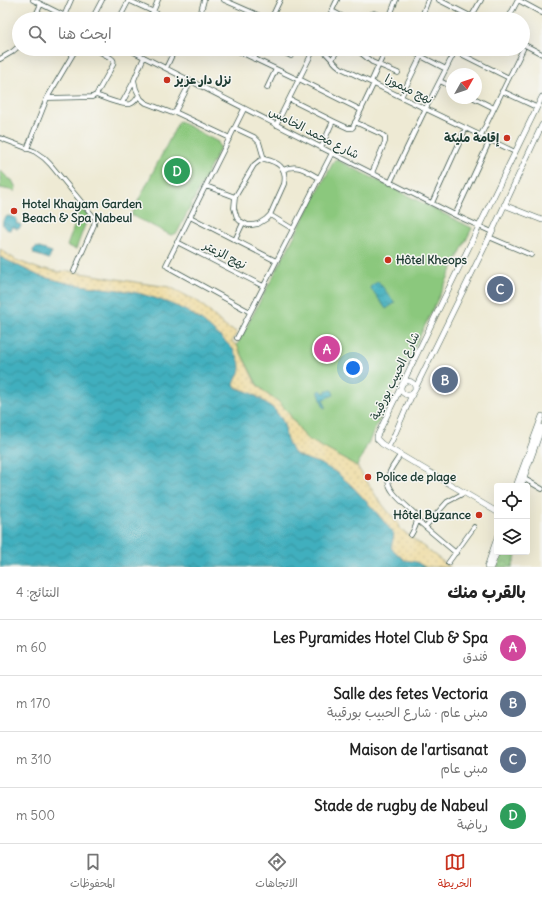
<!DOCTYPE html>
<html lang="ar">
<head>
<meta charset="utf-8">
<style>
	:root { --surface:#fff; --page:#f2f2f2; --text:#222; --muted:#767676; --line:#e0e0e0; --accent:#c8321e }
	body { margin:0; font-family:Delius,"Playpen Sans Arabic",sans-serif; background:var(--page); color:var(--text); direction:rtl }
	.controls { position:absolute; right:12px; bottom:12px; display:grid; overflow:hidden; border-radius:4px; box-shadow:0 4px 16px #0002 }
	.controls button { width:36px; height:36px; display:grid; place-items:center; padding:0; border:0; border-bottom:1px solid var(--line); background:var(--surface); color:var(--text); font:20px sans-serif }
	.compass { position:absolute; left:446px; top:68px; width:36px; height:36px; border-radius:50%; background:var(--surface); box-shadow:0 4px 16px #0002; rotate:50deg }
	.you { position:absolute; left:353px; top:368px; width:14px; height:14px; margin:-10px; border:3px solid #fff; border-radius:50%; background:#1a73e8; box-shadow:0 0 0 6px #1a73e833 }
	.badge { display:grid; place-items:center; width:26px; height:26px; border-radius:50%; background:var(--accent); color:#fff; font-size:13px; font-weight:700 }
	.pin { position:absolute; translate:-50% -50%; border:2px solid #fff; box-shadow:0 1px 4px #0006 }
	.list { margin:0; padding:0; list-style:none }
	h2 { display:flex; justify-content:space-between; align-items:center; height:52px; margin:0; padding:0 16px; font-size:17px }
	h2 small { font-size:13px; font-weight:400; color:var(--muted) }
	.list li { display:grid; grid-template-columns:26px 1fr auto; gap:12px; align-items:center; box-sizing:border-box; height:56px; padding:0 16px; border-top:1px solid var(--line) }
	.list b { display:block; font-size:15px; white-space:nowrap }
	.list p { margin:0; font-size:13px; white-space:nowrap; color:var(--muted) }
	.list em { font-size:13px; font-style:normal; color:var(--muted) }
	.icon { flex:none; width:22px; height:22px; fill:none; stroke:currentColor; stroke-width:2; stroke-linecap:round; stroke-linejoin:round }
	.map { position:relative; flex:none; width:542px; height:567px; overflow:hidden; direction:ltr }
	.search { position:absolute; background:var(--surface); box-shadow:0 4px 16px #0002; left:12px; right:12px; top:12px; height:44px; display:flex; align-items:center; gap:10px; box-sizing:border-box; padding:0 14px; border-radius:22px; color:var(--muted); font-size:15px }
	.sheet { height:276px; background:var(--surface) }
	nav { display:flex; justify-content:space-around; align-items:center; box-sizing:border-box; height:56px; border-top:1px solid var(--line); background:var(--surface); font-size:11px; color:var(--muted) }
	nav a { display:grid; justify-items:center; gap:2px }
	nav .on { color:var(--accent) }
	.map>svg:first-child { display:block }
	.sand { fill:url(#sand-dots); stroke:#868c69 }
	.park { fill:url(#park-crowns); stroke:#558258 }
	.garden { fill:#8bc87d; stroke:#558258 }
	.water { fill:url(#water-waves); stroke:#307679 }
	.lines { fill:none; stroke-linecap:round; stroke-linejoin:round }
	.minor-casing { stroke:#3e574c; stroke-width:5.5 }
	.tertiary-casing { stroke:#3e574c; stroke-width:6 }
	.minor { stroke:#fff; stroke-width:4 }
	.tertiary { stroke:#fff; stroke-width:5 }
	.poi-dot { fill:#c8321e; stroke:#f6f6f2; stroke-width:1.5 }
	.labels { text-anchor:middle; stroke-width:3; stroke-linejoin:round; paint-order:stroke }
	.poi-label { font-size:12px; font-weight:bold; fill:#1f3d34; stroke:#f6f6f2; text-anchor:start }
	.street-label { font-size:12px; fill:#1f3d34; stroke:#f6f6f2 }
</style>
</head>
<body>
<div class="map">
<svg width="542" height="567" viewBox="0 0 542 567">
	<defs>
		<pattern id="sand-dots" width="8" height="8" patternUnits="userSpaceOnUse"><rect width="8" height="8" fill="#eeda9e"/><path d="M2 2h.1M6 6h.1" fill="none" stroke="#ccbc89" stroke-width="1.8" stroke-linecap="round"/></pattern>
		<pattern id="park-crowns" width="20" height="18" patternUnits="userSpaceOnUse"><rect width="20" height="18" fill="#8bc87d"/><path d="M2 6a3 3 0 1 1 6 0M12 15a3 3 0 1 1 6 0" fill="none" stroke="#71a467"/></pattern>
		<pattern id="water-waves" width="16" height="10" patternUnits="userSpaceOnUse"><rect width="16" height="10" fill="#41afbe"/><path d="M0 5q4-4 8 0t8 0" fill="none" stroke="#36909b"/></pattern>
	</defs>
	<rect width="100%" height="100%" fill="#f6f6f2"/>
	<filter id="ink" filterUnits="userSpaceOnUse"><feTurbulence type="fractalNoise" baseFrequency=".025" numOctaves="2"/><feDisplacementMap in="SourceGraphic" scale="8" xChannelSelector="R" yChannelSelector="G"/><feConvolveMatrix kernelMatrix="1 2 1 2 8 2 1 2 1" color-interpolation-filters="sRGB"/></filter>
	<filter id="wash" filterUnits="userSpaceOnUse"><feTurbulence type="fractalNoise" baseFrequency=".012" numOctaves="4" result="noise"/><feDisplacementMap in="SourceGraphic" scale="16" xChannelSelector="R" yChannelSelector="G"/><feGaussianBlur stdDeviation="0.9" result="paint"/><feColorMatrix in="noise" values="0 0 0 0 0 0 0 0 0 0 0 0 0 0 0 0 0 1.4 0 .05"/><feComposite in="paint" operator="in"/></filter>
	<g filter="url(#wash)">
		<rect width="100%" height="100%" fill="#eeead4"/>
		<!-- sand -->
		<path class="sand" d="M 0,249 L 16,260 L 42,270 L 45,269 L 59,272 L 69,271 L 147,284 L 170,287 L 200,303 L 227,328 L 237,332 L 232,342 L 237,345 L 256,384 L 268,395 L 278,401 L 287,411 L 306,438 L 357,466 L 378,499 L 399,525 L 398,527 L 450,567 L 425,567 L 416,562 L 404,560 L 391,548 L 384,522 L 376,512 L 352,486 L 336,473 L 296,454 L 292,451 L 287,443 L 286,438 L 285,428 L 282,420 L 274,409 L 259,397 L 235,386 L 234,384 L 238,374 L 234,350 L 226,342 L 196,316 L 170,304 L 142,294 L 133,292 L 71,284 L 39,276 L 0,257 Z"/>
		<!-- park -->
		<path class="park" d="M 503,552 L 508,552 L 516,556 L 512,567 L 497,567 Z"/>
		<!-- garden -->
		<path class="garden" d="M 42,10 L 58,18 L 59,19 L 52,19 L 41,14 L 41,12 Z
			M 179,121 L 218,142 L 220,148 L 177,233 L 171,235 L 131,215 Z
			M 335,159 L 472,228 L 357,466 L 306,438 L 287,411 L 278,401 L 268,395 L 257,384 L 237,345 Z
			M 0,170 L 8,178 L 12,180 L 16,188 L 15,191 L 0,188 Z
			M 80,210 L 89,214 L 76,249 L 67,246 Z"/>
		<!-- water -->
		<path class="water" d="M 8,216 L 16,218 L 17,220 L 16,223 L 21,225 L 20,228 L 17,229 L 14,227 L 12,227 L 10,230 C 1,229 0,220 8,216 Z
			M 36,247 L 52,252 L 49,259 L 34,254 L 33,250 Z
			M 0,257 L 39,276 L 71,284 L 133,292 C 153,297 179,305 196,317 C 205,322 212,330 220,336 C 229,345 241,355 240,369 C 239,374 236,379 234,384 L 236,388 L 251,393 L 274,409 L 282,420 L 285,428 L 286,438 L 292,451 L 298,456 L 321,464 L 337,473 L 352,486 L 376,512 L 394,534 L 391,548 L 404,560 L 416,562 L 425,567 L 0,567 Z
			M 378,281 L 395,303 L 386,309 L 370,287 Z
			M 321,390 L 324,393 L 326,392 L 326,390 L 332,390 L 334,395 L 323,399 L 326,407 L 324,408 L 318,391 Z"/>
	</g>
	<g filter="url(#ink)">
		<g class="lines">
			<!-- minor casing -->
			<g class="minor-casing">
				<path id="minor" d="M 33,0 L 71,19
					M 128,0 L 169,19
					M 224,0 L 267,19
					M 439,0 L 476,19
					M 332,11 L 347,19
					M 153,12 L 158,0
					M 64,16 L 71,0
					M 34,19 L 41,4
					M 92,19 L 102,0
					M 119,19 L 129,0
					M 199,19 L 204,0
					M 271,19 L 280,0
					M 328,19 L 337,0
					M 369,19 L 371,14 L 374,13 L 385,17 L 388,16 L 391,13 L 396,0
					M 421,19 L 428,0
					M 470,19 L 481,0
					M 508,19 L 518,0 L 542,13
					M 523,44 L 542,54
					M 128,49 L 332,153 L 457,216 L 492,232
					M 234,49 L 299,80
					M 277,49 L 291,56
					M 322,49 L 336,64 L 341,68 L 515,152
					M 356,49 L 372,62 L 398,73
					M 407,49 L 446,69
					M 455,51 L 509,78
					M 144,57 L 134,80 L 136,89 L 141,99 L 146,103 L 172,113 L 175,112 L 191,81
					M 0,59 L 12,52 L 19,46
					M 254,59 L 258,49
					M 332,60 L 338,49
					M 166,68 L 175,49
					M 299,79 L 361,110
					M 440,81 L 452,87
					M 371,82 L 386,49
					M 267,88 L 276,69
					M 502,91 L 536,107
					M 96,95 C 104,98 122,106 130,104 C 135,103 137,98 139,95
					M 401,97 L 421,56
					M 47,98 L 92,97 L 96,95 L 113,65 C 114,61 114,60 111,58 L 95,49
					M 474,98 L 494,108
					M 289,99 L 333,121
					M 122,103 L 134,81
					M 244,109 L 166,265 L 168,267 L 250,312
					M 175,112 L 230,138
					M 355,122 L 381,134 L 385,137 L 385,142 L 372,173
					M 276,125 L 314,49
					M 235,128 L 254,137 L 259,142 L 264,159
					M 481,135 L 523,49
					M 0,138 L 34,151 L 44,158 L 50,164 L 93,216 L 95,218 L 94,225 L 74,271
					M 321,148 L 333,121 L 348,128 L 352,128 L 353,127 L 374,83
					M 27,149 L 47,98 L 76,49
					M 264,159 C 279,162 287,168 284,184 L 270,215 L 266,219 L 258,224 L 252,225 L 248,225 L 240,221 L 237,218 L 234,208 L 235,197 L 254,165 L 259,161 Z
					M 283,170 C 298,163 306,171 319,178
					M 390,183 L 426,108 L 456,49
					M 206,186 L 235,197
					M 432,203 L 466,128
					M 270,215 L 293,229
					M 455,215 L 490,140
					M 190,217 L 276,261
					M 489,237 L 531,255
					M 235,240 L 243,223
					M 177,242 L 263,286
					M 237,338 L 332,153
					M 400,455 C 397,461 391,467 389,474 C 383,490 407,505 416,515 C 418,523 415,528 411,535
					M 521,477 L 542,489
					M 417,520 L 456,553
					M 425,527 L 447,502 L 464,493
					M 448,563 L 474,527"/>
			</g>
			<!-- tertiary casing -->
			<g class="tertiary-casing">
				<path id="tertiary" d="M 504,205 L 542,220
					M401 388a7 7 0 1 1 14 0a7 7 0 1 1-14 0Z
					M 388,447 L 393,438 L 411,397 L 492,232 L 542,125
					M 516,486 L 542,416
					M 521,486 L 542,427
					M 497,512 L 382,444 L 377,439 L 377,436 L 542,97
					M 487,567 L 497,538
					M 491,567 L 497,552"/>
			</g>
			<!-- minor -->
			<use href="#minor" class="minor"/>
			<!-- tertiary -->
			<use href="#tertiary" class="tertiary"/>
		</g>
	</g>
	<!-- markers -->
	<g class="poi-dot">
		<circle cx="167" cy="80" r="4"/>
		<circle cx="507" cy="138" r="4"/>
		<circle cx="14" cy="211" r="4"/>
		<circle cx="388" cy="260" r="4"/>
		<circle cx="368" cy="477" r="4"/>
		<circle cx="479" cy="515" r="4"/>
	</g>
	<g class="labels">
		<!-- poi labels -->
		<g class="poi-label">
			<text x="175" y="84">نزل دار عزيز</text>
			<text x="499" y="142" text-anchor="end">إقامة مليكة</text>
			<text x="22" y="208">Hotel Khayam Garden<tspan x="22" dy="14">Beach &amp; Spa Nabeul</tspan></text>
			<text x="396" y="264">Hôtel Kheops</text>
			<text x="376" y="481">Police de plage</text>
			<text x="471" y="519" text-anchor="end">Hôtel Byzance</text>
		</g>
		<!-- street labels -->
		<g class="street-label">
			<text transform="translate(409 89) rotate(26)" y="4">نهج ميموزا</text>
			<text transform="translate(314 133) rotate(27)" y="4">شارع محمد الخامس</text>
			<text transform="translate(225 255) rotate(27)" y="4">نهج الزعتر</text>
			<text transform="translate(395 376) rotate(-64)" y="4">شارع الحبيب بورقيبة</text>
		</g>
	</g>
</svg>
<div class="controls">
<button><svg class="icon" aria-label="locate" viewBox="0 0 24 24"><circle cx="12" cy="12" r="6"/><path d="M12 2v4M12 18v4M2 12h4M18 12h4"/></svg></button>
<button><svg class="icon" aria-label="layers" viewBox="0 0 24 24"><path d="M12 4l9 5-9 5-9-5zM3 14l9 5 9-5"/></svg></button>
</div>
<svg class="compass" viewBox="-18 -18 36 36"><path d="M0-13l5 13h-10z" fill="#e53935"/><path d="M0 13l5-13h-10z" fill="#767676"/></svg>
<div class="you"></div>
<div class="pin badge" style="left:327px;top:349px;background:#d1479c">A</div>
<div class="pin badge" style="left:445px;top:380px;background:#5c6f8a">B</div>
<div class="pin badge" style="left:500px;top:289px;background:#5c6f8a">C</div>
<div class="pin badge" style="left:177px;top:171px;background:#2e9e5b">D</div>
<div class="search"><svg class="icon" aria-label="search" viewBox="0 0 24 24"><circle cx="10" cy="10" r="6"/><path d="M15 15l6 6"/></svg>ابحث هنا</div>
</div>
<section class="sheet">
<h2>بالقرب منك<small>النتائج: 4</small></h2>
<ul class="list">
<li><span class="badge" style="background:#d1479c">A</span><div><b>Les Pyramides Hotel Club &amp; Spa</b><p>فندق</p></div><em>60 m</em></li>
<li><span class="badge" style="background:#5c6f8a">B</span><div><b>Salle des fetes Vectoria</b><p>مبنى عام · شارع الحبيب بورقيبة</p></div><em>170 m</em></li>
<li><span class="badge" style="background:#5c6f8a">C</span><div><b>Maison de l'artisanat</b><p>مبنى عام</p></div><em>310 m</em></li>
<li><span class="badge" style="background:#2e9e5b">D</span><div><b>Stade de rugby de Nabeul</b><p>رياضة</p></div><em>500 m</em></li>
</ul>
</section>
<nav>
<a class="on"><svg class="icon" aria-label="map" viewBox="0 0 24 24"><path d="M3 6l6-2 6 2 6-2v14l-6 2-6-2-6 2zM9 4v14M15 6v14"/></svg>الخريطة</a>
<a><svg class="icon" aria-label="directions" viewBox="0 0 24 24"><path d="M12 3l9 9-9 9-9-9zM9 14v-3h6M13 9l2 2-2 2"/></svg>الاتجاهات</a>
<a><svg class="icon" aria-label="saved" viewBox="0 0 24 24"><path d="M7 4h10v16l-5-4-5 4z"/></svg>المحفوظات</a>
</nav>
</body>
</html>
